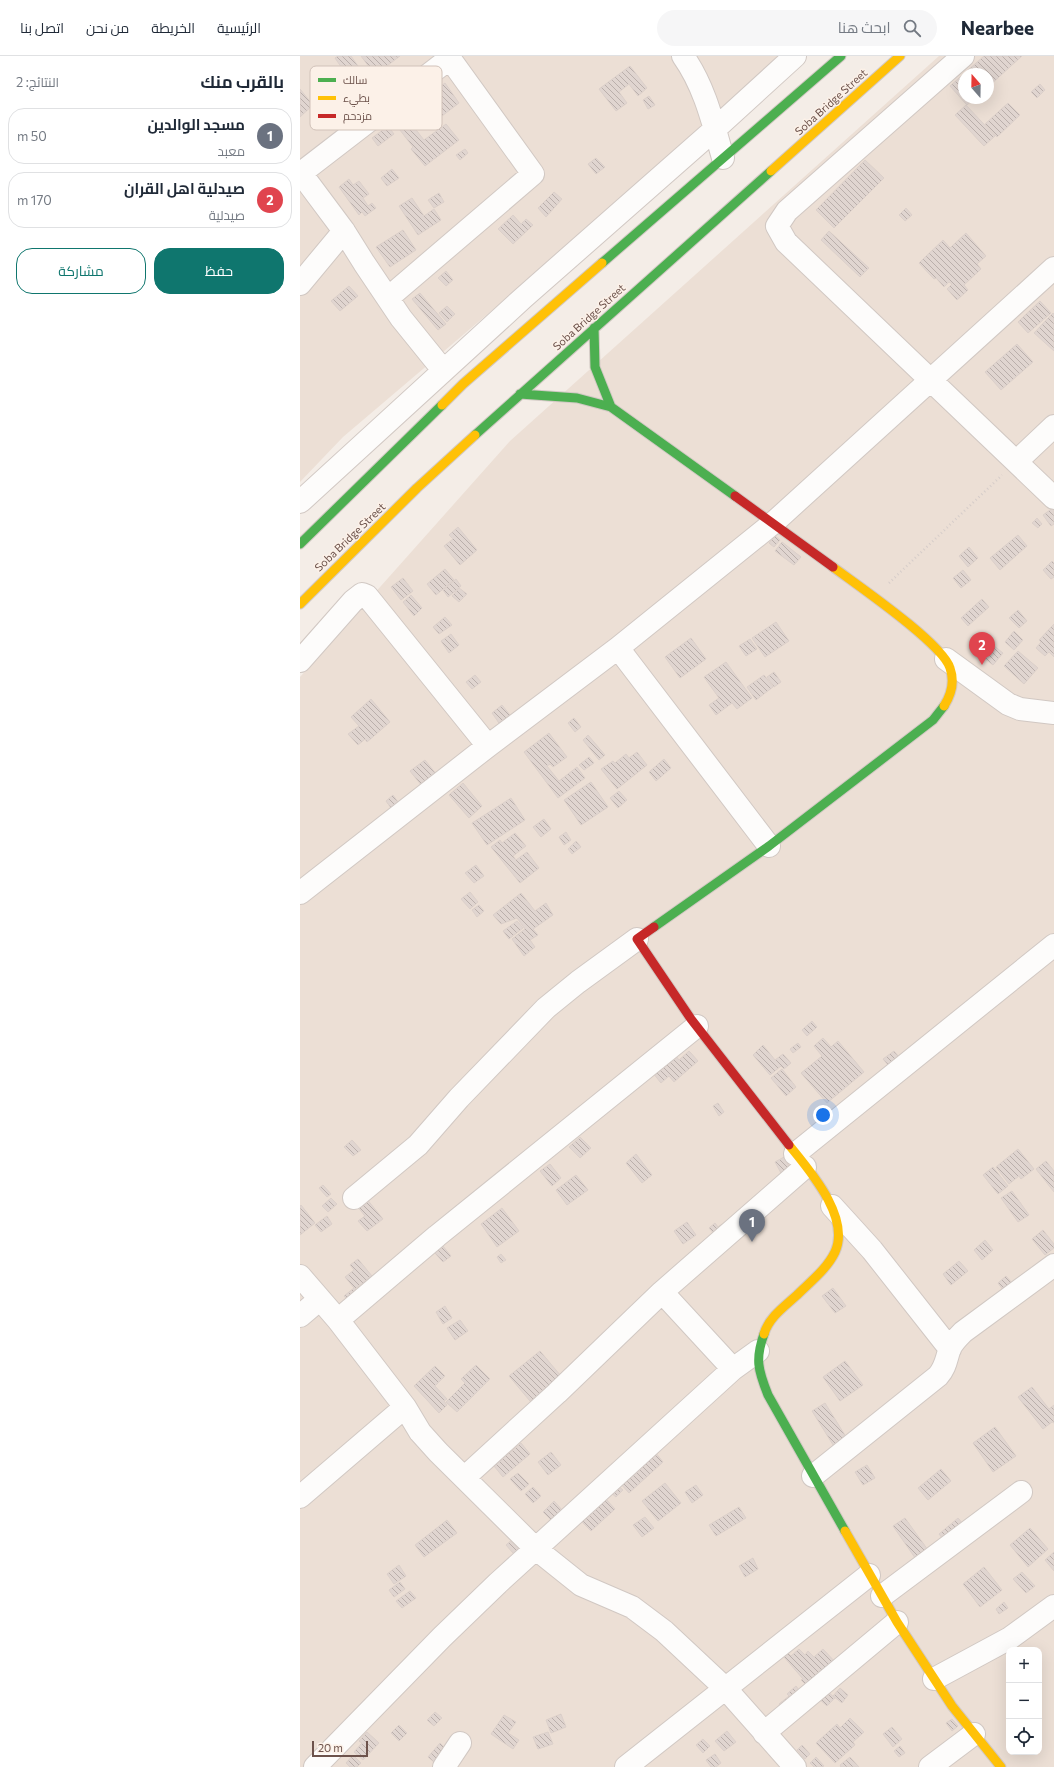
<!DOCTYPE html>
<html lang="ar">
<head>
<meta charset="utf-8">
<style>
	:root { --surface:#fff; --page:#f6f6f7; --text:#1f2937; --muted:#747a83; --line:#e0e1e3; --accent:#0f766e }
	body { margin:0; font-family:Commissioner,Cairo,sans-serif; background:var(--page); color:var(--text); direction:rtl }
	.controls { position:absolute; right:12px; bottom:12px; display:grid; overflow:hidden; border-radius:8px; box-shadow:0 4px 16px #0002 }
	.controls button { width:36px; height:36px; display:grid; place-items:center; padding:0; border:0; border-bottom:1px solid var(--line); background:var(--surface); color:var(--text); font:20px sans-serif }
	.compass { position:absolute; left:658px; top:12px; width:36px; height:36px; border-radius:50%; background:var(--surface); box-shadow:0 4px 16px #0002; rotate:340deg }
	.scale { position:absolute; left:12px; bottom:10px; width:56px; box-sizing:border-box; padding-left:4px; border:2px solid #6d534c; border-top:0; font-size:11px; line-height:14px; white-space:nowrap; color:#6d534c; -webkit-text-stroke:3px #fcf1e8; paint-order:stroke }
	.you { position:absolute; left:523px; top:1059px; width:14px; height:14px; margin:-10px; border:3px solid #fff; border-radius:50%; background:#1a73e8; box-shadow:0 0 0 6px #1a73e833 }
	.badge { display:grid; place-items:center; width:26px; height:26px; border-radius:50%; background:var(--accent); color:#fff; font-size:13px; font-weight:700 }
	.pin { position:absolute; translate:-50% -33px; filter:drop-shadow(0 1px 2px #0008) }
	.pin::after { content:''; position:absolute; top:21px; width:14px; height:12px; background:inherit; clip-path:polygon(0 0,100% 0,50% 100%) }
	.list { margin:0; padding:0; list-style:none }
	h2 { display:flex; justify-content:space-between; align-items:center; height:52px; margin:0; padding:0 16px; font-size:17px }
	h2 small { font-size:13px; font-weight:400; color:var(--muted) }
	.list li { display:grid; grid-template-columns:26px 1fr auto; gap:12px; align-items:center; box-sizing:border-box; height:56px; margin:0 8px 8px; padding:0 8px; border:1px solid var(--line); border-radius:16px }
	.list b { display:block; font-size:15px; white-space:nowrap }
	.list p { margin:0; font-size:13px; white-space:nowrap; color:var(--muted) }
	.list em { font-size:13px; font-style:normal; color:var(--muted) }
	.actions { display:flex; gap:8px; padding:12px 16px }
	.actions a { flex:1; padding:9px 0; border:1px solid var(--accent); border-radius:16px; text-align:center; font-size:14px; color:var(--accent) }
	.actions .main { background:var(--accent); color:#fff }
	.icon { flex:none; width:22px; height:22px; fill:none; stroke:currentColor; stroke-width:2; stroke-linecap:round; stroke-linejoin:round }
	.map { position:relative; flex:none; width:754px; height:1711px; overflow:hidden; direction:ltr }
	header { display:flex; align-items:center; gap:24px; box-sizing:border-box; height:56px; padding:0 20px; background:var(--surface); border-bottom:1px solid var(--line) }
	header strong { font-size:19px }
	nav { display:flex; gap:22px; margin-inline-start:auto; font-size:14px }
	.search { width:280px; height:36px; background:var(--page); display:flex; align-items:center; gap:10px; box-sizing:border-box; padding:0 14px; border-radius:22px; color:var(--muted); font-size:15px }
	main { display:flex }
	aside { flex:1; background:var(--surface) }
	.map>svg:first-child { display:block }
	.residential { fill:#ecdfd5; fill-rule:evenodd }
	.building { fill:url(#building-back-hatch); stroke:#dcd0ca }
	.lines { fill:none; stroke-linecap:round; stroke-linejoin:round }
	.street-casing { stroke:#d1c8c3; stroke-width:24 }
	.fast-casing { stroke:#d2c9c4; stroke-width:11 }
	.slow-casing { stroke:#d2c9c4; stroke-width:11 }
	.jam-casing { stroke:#d2c9c4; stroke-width:11 }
	.path { stroke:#d5ccc9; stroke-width:2.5; stroke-dasharray:1 3; stroke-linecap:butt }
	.street { stroke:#fdfcfb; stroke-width:22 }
	.fast { stroke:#4caf50; stroke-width:9 }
	.slow { stroke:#ffc107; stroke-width:9 }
	.jam { stroke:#c62828; stroke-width:9 }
	.labels { text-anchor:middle; stroke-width:3; stroke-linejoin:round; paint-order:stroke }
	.street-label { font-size:11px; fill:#6d534c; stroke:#fcf1e8 }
	.key { fill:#fcf1e8; stroke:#d1c2b9; stroke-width:1 }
	.key-label { font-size:11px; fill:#6d534c }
</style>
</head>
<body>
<header>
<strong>Nearbee</strong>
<div class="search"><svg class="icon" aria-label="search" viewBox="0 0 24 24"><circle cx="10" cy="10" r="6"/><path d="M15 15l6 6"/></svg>ابحث هنا</div>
<nav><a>الرئيسية</a><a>الخريطة</a><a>من نحن</a><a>اتصل بنا</a></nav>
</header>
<main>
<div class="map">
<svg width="754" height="1711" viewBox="0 0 754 1711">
	<defs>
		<pattern id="building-back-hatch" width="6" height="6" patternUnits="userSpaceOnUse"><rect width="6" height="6" fill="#e0d5d0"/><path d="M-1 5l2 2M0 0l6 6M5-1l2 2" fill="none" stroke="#baafab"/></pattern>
	</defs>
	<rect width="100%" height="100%" fill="#f4ede7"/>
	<!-- residential -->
	<path class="residential" d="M 0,0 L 491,0 L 43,381 L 0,426 Z
		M 639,0 L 754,0 L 754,1711 L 0,1711 L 0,621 L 210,385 ZM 664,18 L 688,18 L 688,42 L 664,42 ZM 709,1594 L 739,1594 L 739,1696 L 709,1696 Z"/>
	<!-- building -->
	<path class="building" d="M 38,0 L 51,0 L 65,20 L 53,28 L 35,2 Z
		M 61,0 L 100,0 L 75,19 Z
		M 684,0 L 722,0 L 688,31 L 688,18 L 664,18 L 664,42 L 675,42 L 667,49 L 650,30 Z
		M 330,10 L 347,32 L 338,40 L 329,28 L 319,36 L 327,47 L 316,55 L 299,33 Z
		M 145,27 L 159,47 L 138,63 L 124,42 Z
		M 740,28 L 745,34 L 737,42 L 731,36 Z
		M 0,33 L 13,49 L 0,61 Z
		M 349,40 L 355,49 L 348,53 L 343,44 Z
		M 118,45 L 125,53 L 109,65 L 124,84 L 146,68 L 159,84 L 125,110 L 111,93 L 113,91 L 93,65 Z
		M 708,47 L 720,59 L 697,81 L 685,68 Z
		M 666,49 L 695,80 L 684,90 L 655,59 Z
		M 88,70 L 94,78 L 78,90 L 72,82 Z
		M 165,93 L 168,97 L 160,104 L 156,99 Z
		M 296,102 L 305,111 L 296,118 L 288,108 Z
		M 565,104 L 584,122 L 534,172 L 516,154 Z
		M 92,113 L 99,122 L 87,130 L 81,122 Z
		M 49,123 L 53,129 L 59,125 L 69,138 L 63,142 L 68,150 L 72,147 L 76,152 L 65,160 L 62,156 L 59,159 L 39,131 Z
		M 254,136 L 262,143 L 246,161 L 238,152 Z
		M 139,137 L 144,146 L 134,152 L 128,144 Z
		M 112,142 L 124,160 L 134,153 L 141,164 L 118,179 L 99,150 Z
		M 606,152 L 612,159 L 605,165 L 599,159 Z
		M 213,159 L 221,168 L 226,163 L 233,169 L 213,188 L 198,173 Z
		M 103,174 L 116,194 L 90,211 L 76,191 Z
		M 529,175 L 569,212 L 560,221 L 521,184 Z
		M 666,177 L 686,200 L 677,208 L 681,213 L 664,229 L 668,234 L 657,244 L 647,233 L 652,228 L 649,226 L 644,231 L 636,222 L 634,223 L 619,207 L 643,184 L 650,192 Z
		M 146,215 L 153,224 L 146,230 L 138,222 Z
		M 49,230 L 58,240 L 40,255 L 31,245 Z
		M 120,237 L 146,268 L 138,274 L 112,243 Z
		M 740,245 L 751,257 L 728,277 L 718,266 Z
		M 147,250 L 155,258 L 147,266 L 139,257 Z
		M 753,257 L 754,258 L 754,295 L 734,277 Z
		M 717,288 L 733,306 L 701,334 L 685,316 Z
		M 754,451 L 754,468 L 751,470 L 743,459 Z
		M 737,462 L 742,468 L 738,472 L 732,467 Z
		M 158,471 L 177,494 L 160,509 L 144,490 L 153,483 L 149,479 Z
		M 718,479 L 727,490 L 700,514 L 690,502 Z
		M 475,480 L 480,484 L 474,491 L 469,487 Z
		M 482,486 L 501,501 L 494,509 L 475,495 Z
		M 669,491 L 678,502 L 668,511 L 659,500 Z
		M 752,505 L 754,507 L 754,521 L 751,523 L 743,514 Z
		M 145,513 L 154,524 L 136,539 L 127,528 Z
		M 663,514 L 671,524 L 661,532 L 653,522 Z
		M 103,522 L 113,535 L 101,544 L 91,531 Z
		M 156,523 L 161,530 L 148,541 L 143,534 Z
		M 159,532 L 167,538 L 159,546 L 152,540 Z
		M 111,539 L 122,552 L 114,560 L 103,546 Z
		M 682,543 L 689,551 L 668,570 L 661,562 Z
		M 718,554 L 727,565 L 719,572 L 709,562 Z
		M 145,561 L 152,569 L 139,578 L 133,571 Z
		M 476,566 L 489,585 L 465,601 L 452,582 Z
		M 754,568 L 754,601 L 749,596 L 745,600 L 736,592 L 741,586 L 739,584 Z
		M 714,575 L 723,584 L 714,594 L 705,586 Z
		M 151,578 L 159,589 L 149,597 L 141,585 Z
		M 679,578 L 703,597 L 693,609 L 677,597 L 680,593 L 672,586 Z
		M 391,582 L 406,603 L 380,622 L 365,601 Z
		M 450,583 L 457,593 L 446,600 L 439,590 Z
		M 718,595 L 738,612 L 724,628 L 704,610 Z
		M 426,606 L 452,642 L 437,653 L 432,647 L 416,659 L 409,649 L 419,642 L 404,621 Z
		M 474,616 L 481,626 L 474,631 L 467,621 Z
		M 175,619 L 181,626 L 172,633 L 166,626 Z
		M 464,619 L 473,631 L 456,644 L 447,631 Z
		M 71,643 L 90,666 L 67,686 L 65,683 L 58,689 L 48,678 L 59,670 L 51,661 Z
		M 202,649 L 210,659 L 199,667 L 192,657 Z
		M 274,662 L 281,671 L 275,676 L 268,667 Z
		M 249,677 L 267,701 L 253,711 L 250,708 L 247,710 L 259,725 L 277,711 L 285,722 L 258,742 L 224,696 Z
		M 288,679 L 305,699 L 299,704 L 283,684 Z
		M 337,696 L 347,709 L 317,733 L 301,713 L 313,705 L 315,707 L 326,698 L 329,702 Z
		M 289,701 L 294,707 L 284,714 L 279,709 Z
		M 364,703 L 371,712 L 356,725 L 349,716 Z
		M 125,704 L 137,719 L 122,730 L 110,715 Z
		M 291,726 L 308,751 L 281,769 L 264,744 Z
		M 163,727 L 182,750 L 169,762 L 149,739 Z
		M 319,735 L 327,744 L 318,752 L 310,742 Z
		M 93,739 L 98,746 L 91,752 L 86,745 Z
		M 211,742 L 225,764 L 187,789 L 172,767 Z
		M 244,763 L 251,773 L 241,781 L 233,771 Z
		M 266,776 L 271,784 L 264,789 L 259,781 Z
		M 215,777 L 226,790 L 213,800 L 216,804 L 227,796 L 239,812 L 220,827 L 191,791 L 200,784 L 202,787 Z
		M 276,785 L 281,791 L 272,798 L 268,793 Z
		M 176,809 L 184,820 L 174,827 L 165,817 Z
		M 170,836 L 178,846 L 170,853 L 161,843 Z
		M 221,837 L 235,855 L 246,847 L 253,859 L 233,873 L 238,879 L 230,884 L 235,891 L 224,900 L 212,883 L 225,873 L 217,862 L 201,868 L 193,859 Z
		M 179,849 L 184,855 L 177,861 L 172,854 Z
		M 217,865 L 223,872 L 209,883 L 203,875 Z
		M 512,965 L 517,971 L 507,980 L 502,974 Z
		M 523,982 L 531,991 L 538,985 L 564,1016 L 527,1047 L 501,1017 L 522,1000 L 514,990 Z
		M 498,987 L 501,991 L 493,997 L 490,993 Z
		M 463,989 L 475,1004 L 483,998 L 491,1007 L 484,1013 L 481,1010 L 470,1019 L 453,999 Z
		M 389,995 L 398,1005 L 374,1026 L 369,1020 L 361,1027 L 353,1017 L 375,999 L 379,1004 Z
		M 594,995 L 599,1001 L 588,1009 L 583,1003 Z
		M 482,1013 L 496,1031 L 486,1040 L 471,1022 Z
		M 418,1047 L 424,1056 L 419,1060 L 413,1050 Z
		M 280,1081 L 291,1092 L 280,1102 L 269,1091 Z
		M 52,1084 L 61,1094 L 53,1100 L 44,1091 Z
		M 718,1093 L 734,1113 L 721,1123 L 719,1120 L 709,1128 L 696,1111 Z
		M 336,1098 L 352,1119 L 342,1127 L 326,1107 Z
		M 484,1101 L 490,1112 L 481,1117 L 475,1106 Z
		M 746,1105 L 754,1115 L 754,1136 L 736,1113 Z
		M 250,1108 L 261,1122 L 252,1130 L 240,1115 Z
		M 693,1111 L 708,1130 L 698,1138 L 683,1119 Z
		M 276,1119 L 288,1134 L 267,1149 L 256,1134 Z
		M 23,1129 L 31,1138 L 27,1141 L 19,1132 Z
		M 712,1135 L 729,1159 L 718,1166 L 701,1142 Z
		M 31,1142 L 37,1148 L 28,1156 L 22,1150 Z
		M 66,1142 L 83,1163 L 67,1175 L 58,1165 L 65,1160 L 57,1150 Z
		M 1,1149 L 15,1167 L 0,1179 L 0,1150 Z
		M 202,1152 L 219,1175 L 197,1191 L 181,1168 Z
		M 27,1160 L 32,1168 L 21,1176 L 15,1169 Z
		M 387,1166 L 396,1179 L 383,1188 L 374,1175 Z
		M 415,1167 L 418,1171 L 422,1168 L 426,1172 L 416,1180 L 409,1172 Z
		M 743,1174 L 754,1188 L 754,1192 L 745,1199 L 732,1183 Z
		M 685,1184 L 693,1194 L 682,1204 L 674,1194 Z
		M 142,1189 L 151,1200 L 143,1206 L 134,1196 Z
		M 201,1198 L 206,1204 L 201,1207 L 197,1201 Z
		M 58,1203 L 72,1220 L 55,1233 L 62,1242 L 52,1249 L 44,1240 L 54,1232 L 45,1221 L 54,1214 L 50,1209 Z
		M 659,1205 L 668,1215 L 651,1229 L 643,1218 Z
		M 706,1220 L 712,1227 L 703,1234 L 698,1227 Z
		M 533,1232 L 546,1250 L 535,1257 L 522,1240 Z
		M 145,1250 L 152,1262 L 143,1268 L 136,1256 Z
		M 160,1264 L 168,1275 L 155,1284 L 147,1272 Z
		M 240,1295 L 266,1326 L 235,1351 L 209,1320 Z
		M 545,1305 L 563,1329 L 540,1345 L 523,1321 Z
		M 176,1309 L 190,1323 L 157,1356 L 146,1346 L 165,1327 L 161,1323 Z
		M 135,1310 L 145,1320 L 135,1330 L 147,1343 L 144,1345 L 147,1349 L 139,1357 L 114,1330 Z
		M 732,1331 L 749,1353 L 754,1349 L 754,1367 L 752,1366 L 743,1373 L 718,1341 Z
		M 525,1347 L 548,1384 L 535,1392 L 512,1355 Z
		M 695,1371 L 716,1400 L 693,1416 L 673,1387 Z
		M 221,1387 L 230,1398 L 203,1421 L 194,1410 Z
		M 251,1396 L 261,1409 L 248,1419 L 238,1406 Z
		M 355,1396 L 363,1406 L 329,1437 L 320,1427 Z
		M 567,1409 L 575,1422 L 563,1429 L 555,1416 Z
		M 641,1413 L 651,1425 L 628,1444 L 618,1432 Z
		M 218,1417 L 229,1428 L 221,1435 L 210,1423 Z
		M 365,1427 L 381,1447 L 358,1465 L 342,1445 Z
		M 396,1429 L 403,1439 L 392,1447 L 385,1436 Z
		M 318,1430 L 323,1434 L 316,1441 L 311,1437 Z
		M 233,1431 L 241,1440 L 233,1447 L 225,1438 Z
		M 305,1442 L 315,1453 L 291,1475 L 281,1465 Z
		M 254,1445 L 263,1455 L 252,1465 L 243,1456 Z
		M 439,1451 L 446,1462 L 416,1480 L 409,1469 Z
		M 345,1461 L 354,1472 L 342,1481 L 333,1469 Z
		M 605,1462 L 633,1501 L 620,1509 L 593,1470 Z
		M 658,1462 L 667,1473 L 648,1489 L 639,1478 Z
		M 147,1464 L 157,1477 L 124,1501 L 115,1489 Z
		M 730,1472 L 748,1493 L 728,1511 L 710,1489 Z
		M 216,1480 L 224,1489 L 214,1498 L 206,1489 Z
		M 754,1496 L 754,1515 L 745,1504 Z
		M 453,1502 L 458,1513 L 445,1521 L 439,1510 Z
		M 99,1509 L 106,1520 L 94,1528 L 87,1518 Z
		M 684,1511 L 702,1534 L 680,1551 L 663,1528 Z
		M 722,1516 L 735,1530 L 726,1537 L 713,1523 Z
		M 100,1526 L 105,1533 L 94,1541 L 89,1534 Z
		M 110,1535 L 116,1542 L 102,1552 L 96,1545 Z
		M 704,1546 L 708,1552 L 699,1558 L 696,1553 Z
		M 499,1593 L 505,1599 L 508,1595 L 514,1601 L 523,1593 L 537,1608 L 508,1635 L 503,1630 L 505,1628 L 501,1624 L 503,1623 L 484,1601 L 488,1597 L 491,1600 Z
		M 496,1630 L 504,1641 L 485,1655 L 479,1648 L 489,1640 L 487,1638 Z
		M 540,1632 L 548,1639 L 542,1647 L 533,1640 Z
		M 527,1635 L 535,1642 L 527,1650 L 519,1643 Z
		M 135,1656 L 142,1662 L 134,1670 L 127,1664 Z
		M 261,1658 L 266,1671 L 251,1677 L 246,1664 Z
		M 204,1659 L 216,1666 L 208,1677 L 219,1684 L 213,1693 L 191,1678 Z
		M 550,1662 L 564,1676 L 553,1686 L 555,1689 L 535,1707 L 516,1687 L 537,1668 L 540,1672 Z
		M 652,1663 L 658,1670 L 652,1675 L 646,1667 Z
		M 99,1669 L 107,1677 L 99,1685 L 91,1677 Z
		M 592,1671 L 602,1683 L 593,1691 L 583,1678 Z
		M 427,1675 L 436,1686 L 424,1695 L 415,1685 Z
		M 67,1676 L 79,1687 L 63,1704 L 54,1696 L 62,1687 L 59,1685 Z
		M 248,1676 L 253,1688 L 238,1693 L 233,1681 Z
		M 403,1683 L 410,1690 L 403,1697 L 396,1689 Z
		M 140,1687 L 147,1694 L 135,1707 L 128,1701 Z
		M 502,1689 L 510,1698 L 505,1703 L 497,1694 Z
		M 600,1690 L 605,1697 L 599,1701 L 594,1695 Z
		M 415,1698 L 421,1707 L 416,1711 L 411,1711 L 406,1704 Z
		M 53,1699 L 61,1707 L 57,1711 L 50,1711 L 46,1707 Z
		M 516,1701 L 524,1710 L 522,1711 L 514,1711 L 510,1707 Z
		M 550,1701 L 559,1711 L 541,1711 L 540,1709 Z"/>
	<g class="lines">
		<!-- street casing -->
		<g class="street-casing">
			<path id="street" d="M 383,0 C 405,31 413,67 423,102
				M 663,0 L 487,155 L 477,170 L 486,186 L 754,442
				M 0,116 L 44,175 L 64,207 L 101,262 L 143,314
				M 1,117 L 149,3
				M 0,228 L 44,175
				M 88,242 L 233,118 L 148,0
				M 717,405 L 754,370
				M 0,446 L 223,242 L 415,73 L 495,0
				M 318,592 L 469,790
				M 646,603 L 708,648 L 720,653 L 754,657
				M 0,605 L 53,545 L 62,538 L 67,540 L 188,690
				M 0,837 L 188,690 L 318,592 L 472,468 L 754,212
				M 495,1098 L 754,889
				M 54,1142 L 118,1089 L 159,1042 L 246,952 L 278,926 L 337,883
				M 532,1150 L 572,1194 L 650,1293
				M 0,1220 L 38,1264 L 105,1351 L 120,1376 L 138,1396 L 236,1493 L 281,1529 L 332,1551 L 364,1575 L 426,1633 L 495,1711
				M 362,1236 L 505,1111
				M 0,1260 L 20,1243
				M 38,1264 L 137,1180 L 397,970
				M 513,1420 L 638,1320 C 646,1311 646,1303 650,1292 C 653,1286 658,1281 663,1276 L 754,1209
				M 165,1421 L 257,1337 L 362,1236 L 433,1313
				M 0,1441 L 105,1351
				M 582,1540 L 721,1436
				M 634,1623 L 710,1582 L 754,1550
				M 464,1677 L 597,1566
				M 15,1711 L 142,1581 L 198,1527 L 433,1313 L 458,1295
				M 144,1711 L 160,1687
				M 326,1711 L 569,1519
				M 630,1711 L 674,1678"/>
		</g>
		<!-- fast casing -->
		<g class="fast-casing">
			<path id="fast" d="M 302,207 L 541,0
				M 294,272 L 295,311 L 311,351
				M 220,338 L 277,342 L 311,351 L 435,440
				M 175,379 L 471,115
				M 0,488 L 142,349
				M 354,871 L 469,790 L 633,664 L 644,650
				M 464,1278 C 455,1303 458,1314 468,1339 L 545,1475"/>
		</g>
		<!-- slow casing -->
		<g class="slow-casing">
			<path id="slow" d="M 471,115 L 600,0
				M 142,349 L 163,328 L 302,207
				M 533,511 C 557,529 642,587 650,612 C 655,626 651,639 644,650
				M 0,548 L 117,432 L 175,379
				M 464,1278 C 469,1261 485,1250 497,1239 C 510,1226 527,1213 535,1196 C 551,1161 509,1114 489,1089
				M 545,1475 L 597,1566 L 652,1650 L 701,1711"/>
		</g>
		<!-- jam casing -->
		<g class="jam-casing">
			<path id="jam" d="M 435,440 L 533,511
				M 354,871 L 337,883 L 391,963 L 489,1089"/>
		</g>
		<!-- path -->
		<path class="path" d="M 589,527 L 702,419"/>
		<!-- street -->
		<use href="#street" class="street"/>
		<!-- fast -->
		<use href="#fast" class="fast"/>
		<!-- slow -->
		<use href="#slow" class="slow"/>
		<!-- jam -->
		<use href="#jam" class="jam"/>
	</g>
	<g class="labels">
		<!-- street labels -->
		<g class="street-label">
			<text transform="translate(531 46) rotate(-42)" y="4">Soba Bridge Street</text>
			<text transform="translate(289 261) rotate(-42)" y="4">Soba Bridge Street</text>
			<text transform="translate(50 481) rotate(-44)" y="4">Soba Bridge Street</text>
		</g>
	</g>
	<!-- legend -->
	<rect x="10" y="10" width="132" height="64" rx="6" class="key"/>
	<rect x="18" y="22" width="18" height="4" fill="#4caf50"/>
	<rect x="18" y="40" width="18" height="4" fill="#ffc107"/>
	<rect x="18" y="58" width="18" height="4" fill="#c62828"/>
	<g class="key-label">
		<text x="43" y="28">سالك</text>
		<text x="43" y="46">بطيء</text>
		<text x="43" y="64">مزدحم</text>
	</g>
</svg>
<div class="controls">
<button>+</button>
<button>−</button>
<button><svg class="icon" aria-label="locate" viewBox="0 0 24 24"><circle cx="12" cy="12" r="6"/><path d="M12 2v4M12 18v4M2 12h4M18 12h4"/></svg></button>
</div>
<svg class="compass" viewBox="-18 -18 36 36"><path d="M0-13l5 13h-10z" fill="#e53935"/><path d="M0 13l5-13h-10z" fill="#747a83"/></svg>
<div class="scale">20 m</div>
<div class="you"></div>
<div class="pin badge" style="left:452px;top:1186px;background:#6b7280">1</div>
<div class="pin badge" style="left:682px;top:609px;background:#e0444e">2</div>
</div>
<aside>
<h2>بالقرب منك<small>النتائج: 2</small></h2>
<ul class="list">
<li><span class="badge" style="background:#6b7280">1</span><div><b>مسجد الوالدين</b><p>معبد</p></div><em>50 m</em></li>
<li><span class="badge" style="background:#e0444e">2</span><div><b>صيدلية اهل القران</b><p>صيدلية</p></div><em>170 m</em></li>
</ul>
<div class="actions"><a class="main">حفظ</a><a>مشاركة</a></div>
</aside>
</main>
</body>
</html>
